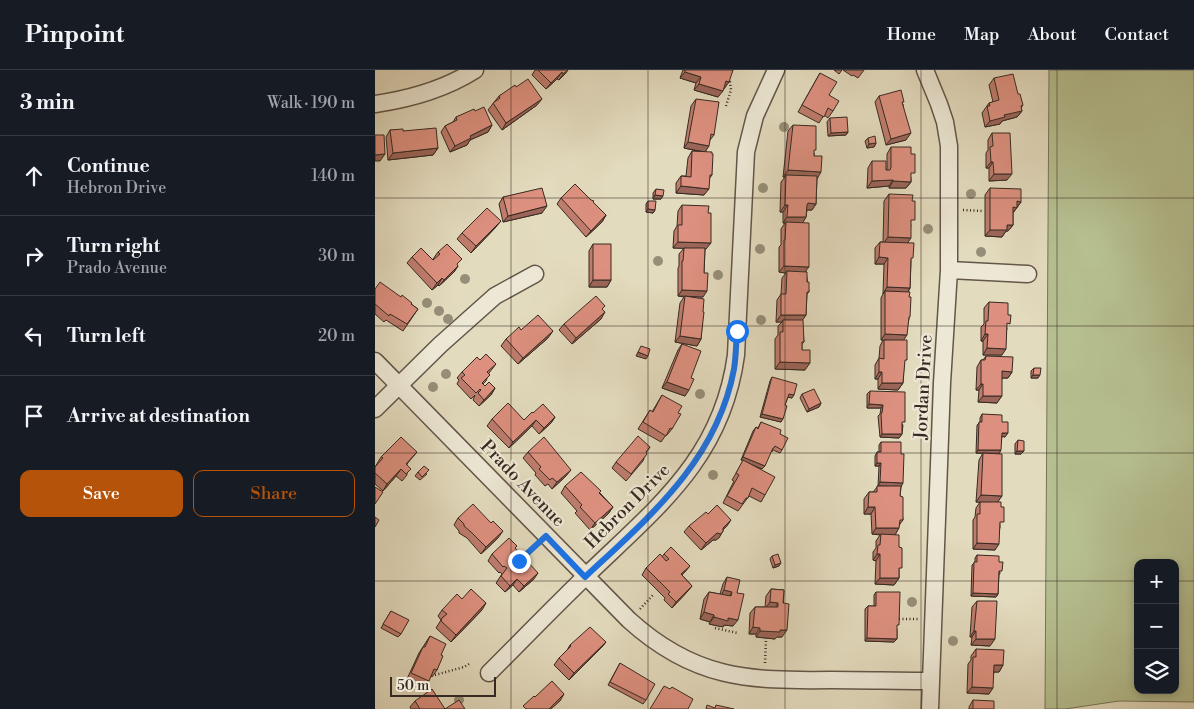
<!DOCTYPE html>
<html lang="en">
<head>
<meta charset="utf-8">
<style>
	:root { --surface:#171b24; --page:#242831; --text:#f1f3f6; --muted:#9ea1a6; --line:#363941; --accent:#b45309 }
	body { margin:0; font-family:"Libre Bodoni",serif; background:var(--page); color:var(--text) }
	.controls { position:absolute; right:15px; bottom:15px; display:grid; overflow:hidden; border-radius:10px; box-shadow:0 2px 8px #0003 }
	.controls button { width:45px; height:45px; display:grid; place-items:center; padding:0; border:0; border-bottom:1px solid var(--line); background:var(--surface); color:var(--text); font:25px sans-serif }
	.scale { position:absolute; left:15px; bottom:12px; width:106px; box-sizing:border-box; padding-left:5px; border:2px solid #372a22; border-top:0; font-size:14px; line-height:18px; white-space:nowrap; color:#372a22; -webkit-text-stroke:4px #ede8d5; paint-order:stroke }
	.stop { position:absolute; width:15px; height:15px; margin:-11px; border:4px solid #1a73e8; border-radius:50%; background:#fff }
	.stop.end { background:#1a73e8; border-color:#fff; box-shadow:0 1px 5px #0008 }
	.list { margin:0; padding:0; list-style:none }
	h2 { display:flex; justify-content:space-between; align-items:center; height:65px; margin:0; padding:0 20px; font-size:21px }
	h2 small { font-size:16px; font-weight:400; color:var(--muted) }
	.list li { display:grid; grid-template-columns:32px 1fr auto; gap:15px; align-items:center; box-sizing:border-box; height:80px; padding:0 20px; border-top:1px solid var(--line) }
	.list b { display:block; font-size:19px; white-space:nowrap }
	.list p { margin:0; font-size:16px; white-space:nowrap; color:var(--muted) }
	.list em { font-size:16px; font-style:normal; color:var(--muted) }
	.actions { display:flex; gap:10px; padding:15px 20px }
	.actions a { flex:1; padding:11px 0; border:1px solid var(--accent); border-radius:10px; text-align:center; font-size:18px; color:var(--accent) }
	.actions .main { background:var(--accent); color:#fff }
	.icon { flex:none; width:28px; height:28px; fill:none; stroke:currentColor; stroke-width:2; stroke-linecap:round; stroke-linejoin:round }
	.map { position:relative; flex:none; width:819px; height:639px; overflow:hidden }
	header { display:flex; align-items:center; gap:30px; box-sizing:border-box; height:70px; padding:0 25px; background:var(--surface); border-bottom:1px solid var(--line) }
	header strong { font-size:24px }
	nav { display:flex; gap:28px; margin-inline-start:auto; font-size:18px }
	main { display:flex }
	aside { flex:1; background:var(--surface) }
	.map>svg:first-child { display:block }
	.green { fill:#b6bf90; stroke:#767459; fill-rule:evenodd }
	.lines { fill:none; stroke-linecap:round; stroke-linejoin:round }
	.street-casing { stroke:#625649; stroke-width:19 }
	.path { stroke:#372a22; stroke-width:2.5; stroke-dasharray:1 2.5; stroke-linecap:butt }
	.street { stroke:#ede8d5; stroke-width:16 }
	.tree { fill:#968e78 }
	.wall { fill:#be7c6d; stroke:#372a22 }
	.shaded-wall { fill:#9b6559; stroke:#372a22 }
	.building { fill:#dd907f; stroke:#372a22 }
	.route { stroke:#1a73e8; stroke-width:6 }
	.grid { fill:none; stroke:#372a22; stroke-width:1; stroke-opacity:0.55 }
	.labels { text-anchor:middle; stroke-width:4.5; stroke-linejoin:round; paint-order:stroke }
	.street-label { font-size:18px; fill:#372a22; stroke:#ede8d5 }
</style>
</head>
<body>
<header>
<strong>Pinpoint</strong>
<nav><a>Home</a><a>Map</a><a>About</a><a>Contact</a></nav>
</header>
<main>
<aside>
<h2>3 min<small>Walk · 190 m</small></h2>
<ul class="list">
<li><svg class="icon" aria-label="ahead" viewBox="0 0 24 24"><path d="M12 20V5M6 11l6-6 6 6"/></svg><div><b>Continue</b><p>Hebron Drive</p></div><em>140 m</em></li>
<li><svg class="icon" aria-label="right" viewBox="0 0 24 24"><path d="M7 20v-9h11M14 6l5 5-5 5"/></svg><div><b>Turn right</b><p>Prado Avenue</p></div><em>30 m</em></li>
<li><svg class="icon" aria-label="left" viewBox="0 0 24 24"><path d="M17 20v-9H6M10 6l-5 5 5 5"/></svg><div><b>Turn left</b></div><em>20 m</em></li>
<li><svg class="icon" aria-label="arrive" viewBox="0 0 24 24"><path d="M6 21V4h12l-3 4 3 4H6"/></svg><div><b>Arrive at destination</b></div></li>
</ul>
<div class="actions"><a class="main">Save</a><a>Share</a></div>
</aside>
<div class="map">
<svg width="819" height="639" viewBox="0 0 819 639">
	<rect width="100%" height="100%" fill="#e3dbbe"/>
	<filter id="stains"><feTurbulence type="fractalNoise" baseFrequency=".004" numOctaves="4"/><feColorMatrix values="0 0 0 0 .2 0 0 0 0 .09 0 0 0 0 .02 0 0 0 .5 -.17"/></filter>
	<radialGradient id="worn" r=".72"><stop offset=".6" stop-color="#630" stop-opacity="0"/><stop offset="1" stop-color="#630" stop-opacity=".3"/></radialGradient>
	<!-- green -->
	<path class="green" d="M 674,0 L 819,0 L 819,632 L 744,631 L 690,639 L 670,639 ZM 763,493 L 800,493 L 800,620 L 763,620 Z"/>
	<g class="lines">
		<!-- street casing -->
		<g class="street-casing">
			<path id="street" d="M 550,0 L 564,34 L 570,52 L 574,76 L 574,200 L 567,313 L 555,639
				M 0,34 C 35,29 70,19 100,0
				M 574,200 L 653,204
				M 0,291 L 254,550 C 319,609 373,611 456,610 C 490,610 523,611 556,611
				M 0,339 L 65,275 L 120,226 L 160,204
				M 114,603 C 146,571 178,538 211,506 C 281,438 347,389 361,285 L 371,82 L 380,46 L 401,0"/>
		</g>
		<!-- path -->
		<path class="path" d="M 351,36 L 356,20 L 355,12 L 353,11
			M 588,140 L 609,141
			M 147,488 L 162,475
			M 265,539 L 279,524
			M 524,549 L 545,549
			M 340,558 L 363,563
			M 390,593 L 391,570
			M 60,605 L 89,597 L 94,594"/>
		<!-- street -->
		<use href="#street" class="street"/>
	</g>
	<!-- trees -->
	<g class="tree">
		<circle cx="409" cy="57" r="5"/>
		<circle cx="388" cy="118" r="5"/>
		<circle cx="596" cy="124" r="5"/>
		<circle cx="553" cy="159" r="5"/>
		<circle cx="385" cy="179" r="5"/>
		<circle cx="606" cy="182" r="5"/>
		<circle cx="283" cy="191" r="5"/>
		<circle cx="343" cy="205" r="5"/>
		<circle cx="90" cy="209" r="5"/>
		<circle cx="52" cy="233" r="5"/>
		<circle cx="64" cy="241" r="5"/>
		<circle cx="73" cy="249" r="5"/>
		<circle cx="386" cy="250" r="5"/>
		<circle cx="71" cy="304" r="5"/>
		<circle cx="58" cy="317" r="5"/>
		<circle cx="325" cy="324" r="5"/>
		<circle cx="338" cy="405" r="5"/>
		<circle cx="537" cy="532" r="5"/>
		<circle cx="578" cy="571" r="5"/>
		<circle cx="84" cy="630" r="5"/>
	</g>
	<!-- wall -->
	<path class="wall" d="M 160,0 L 193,0 L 184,10 L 182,9 L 171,19 L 157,5 Z
		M 308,0 L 358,0 L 349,19 L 348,18 L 343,27 L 319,20 L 321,13 L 305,8 Z
		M 459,0 L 467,0 L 464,4 Z
		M 468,0 L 489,0 L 483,8 L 478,5 L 477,6 Z
		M 445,3 L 454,25 L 458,41 L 453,48 L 449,45 L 444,53 L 423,42 L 441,10 Z
		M 619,8 L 646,38 L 647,41 L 642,47 L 627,51 L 625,54 L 610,57 L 607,43 L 614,33 L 618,32 L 614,15 Z
		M 141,17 L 162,35 L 127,60 L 113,40 L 124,26 Z
		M 504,26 L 528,34 L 531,70 L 511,75 L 500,32 Z
		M 321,29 L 339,65 L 335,70 L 330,82 L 337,105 L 334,109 L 329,125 L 301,123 L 301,113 L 306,106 L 311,106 L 313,88 L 317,81 L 327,82 L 309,78 L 316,36 Z
		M 100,41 L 117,55 L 113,62 L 95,70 L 92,75 L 75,82 L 66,62 L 70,56 L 78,52 L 81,47 Z
		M 455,48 L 473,62 L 471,65 L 453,66 L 452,52 Z
		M 418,55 L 439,83 L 442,108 L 441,134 L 437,140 L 432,140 L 431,147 L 427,153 L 431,201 L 434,222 L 432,224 L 431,245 L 427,250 L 429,272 L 427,274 L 427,280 L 430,300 L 400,299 L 400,269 L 403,265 L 403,256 L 407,252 L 401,252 L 402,230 L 406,224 L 407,208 L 411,203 L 404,202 L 404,177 L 406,175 L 406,159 L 410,153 L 408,153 L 408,142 L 405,142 L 406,112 L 410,107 L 408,107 L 413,61 Z
		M 15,60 L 28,61 L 63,78 L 58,85 L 13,90 L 11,67 Z
		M 617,63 L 632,110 L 614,111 L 614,98 L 611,98 L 611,83 L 613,80 L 613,70 Z
		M 493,68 L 501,73 L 499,77 L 492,78 L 490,71 Z
		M 516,77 L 536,108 L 536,112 L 531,118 L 514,118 L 514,116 L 492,118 L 493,98 L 497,91 L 512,100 L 512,84 Z
		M 615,118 L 646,132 L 638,143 L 638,155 L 633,161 L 631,161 L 627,167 L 610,166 L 610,125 Z
		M 281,119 L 286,129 L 278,129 L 278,123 Z
		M 514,124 L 536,155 L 533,172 L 536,191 L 535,218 L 533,222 L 534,249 L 528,270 L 529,293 L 528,313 L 523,320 L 503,319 L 503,309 L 500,309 L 500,295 L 504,288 L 505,276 L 508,270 L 506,270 L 506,228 L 508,224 L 509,194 L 500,194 L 500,178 L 505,172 L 508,172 L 509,131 Z
		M 128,127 L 167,143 L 128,152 L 124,134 Z
		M 186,128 L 218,132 L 231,145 L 227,152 L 211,167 L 182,134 Z
		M 273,131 L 280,140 L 278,143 L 271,142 L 271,134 Z
		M 307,135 L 331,179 L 330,179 L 328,227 L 313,227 L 328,242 L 326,269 L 322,276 L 300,272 L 305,233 L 309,227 L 303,226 L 303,198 L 304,196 L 304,184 L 309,178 L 298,178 L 299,161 L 302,156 L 303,141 Z
		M 121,157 L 96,183 L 82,169 L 87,163 Z
		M 218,174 L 236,210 L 232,217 L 214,217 L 214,181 Z
		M 63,182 L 83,196 L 79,202 L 64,216 L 63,215 L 57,220 L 32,193 L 37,187 L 58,190 L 59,189 L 58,189 Z
		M 0,219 L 36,234 L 43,239 L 28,261 L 11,250 L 9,252 L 0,244 Z
		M 614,232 L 632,258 L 627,285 L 608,285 L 608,271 L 606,271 L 606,257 L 609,254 L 609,238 Z
		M 228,240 L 226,249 L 197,274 L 184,260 L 189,254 Z
		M 146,260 L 173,268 L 143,294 L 126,276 L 131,269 Z
		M 307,274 L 310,326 L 287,318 L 303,280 Z
		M 611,286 L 637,302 L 633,308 L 627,308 L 622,333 L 603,332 L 604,320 L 601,320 L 602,297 L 606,290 L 608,290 Z
		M 105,290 L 121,294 L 114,303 L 111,311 L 108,314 L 110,316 L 120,318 L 116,325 L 104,336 L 98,330 L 100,325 L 96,329 L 82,314 L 84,310 L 82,308 L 87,302 Z
		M 659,298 L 663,308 L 656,308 L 656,301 Z
		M 397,307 L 417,328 L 413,327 L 410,335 L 406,352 L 385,347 L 395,311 Z
		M 495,321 L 528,355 L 527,364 L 524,368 L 505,367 L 503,346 L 505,344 L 506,338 L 492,338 L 492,324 Z
		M 427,324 L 446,333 L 444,337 L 432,342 L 425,328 Z
		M 287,325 L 303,343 L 297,359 L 292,365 L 291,365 L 286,372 L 263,359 L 275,340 L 277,342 Z
		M 158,343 L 180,347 L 176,353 L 164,364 L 157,356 L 134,378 L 112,356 L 117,349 L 149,350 Z
		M 607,344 L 627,352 L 630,367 L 627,366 L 624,384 L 623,432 L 625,457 L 620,480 L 598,479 L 598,450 L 600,447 L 601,438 L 605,432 L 601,432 L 604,390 L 608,383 L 620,384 L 601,383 L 602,355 L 605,352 L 605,348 Z
		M 386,352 L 405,364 L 407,380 L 405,383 L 398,380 L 397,382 L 396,381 L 387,399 L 379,396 L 390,425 L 386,432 L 374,426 L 363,441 L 348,433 L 359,411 L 357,410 L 368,391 L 366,390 L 378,361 L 381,357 L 383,358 Z
		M 643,370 L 649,381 L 646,384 L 640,384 L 640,374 Z
		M 506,372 L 526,417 L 525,426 L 528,450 L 525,454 L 520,465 L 524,477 L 524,508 L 519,515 L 500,514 L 501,491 L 498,490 L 498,482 L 501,478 L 501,471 L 505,465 L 497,464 L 496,444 L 489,444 L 489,429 L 494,422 L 498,422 L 503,416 L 504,396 L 500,396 L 500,386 L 502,382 L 504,382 L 504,375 Z
		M 275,377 L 271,383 L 268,391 L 251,411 L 237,398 L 241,392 Z
		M 42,382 L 32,394 L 32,405 L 27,411 L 21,406 L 8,421 L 0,414 L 0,397 L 6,387 Z
		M 153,382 L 191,406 L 177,419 L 173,414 L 170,416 L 160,405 L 161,403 L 148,388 Z
		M 43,402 L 52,404 L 45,410 L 40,406 Z
		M 190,416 L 225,423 L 238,437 L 233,444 L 215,460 L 200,443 L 202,441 L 186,423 Z
		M 333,444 L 352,456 L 348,460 L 348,461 L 341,470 L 338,470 L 326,480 L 309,462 L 314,456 Z
		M 83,448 L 123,468 L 106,484 L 92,468 L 84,463 L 84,461 L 79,455 Z
		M 140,478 L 159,509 L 144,522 L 138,515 L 130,522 L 121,513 L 127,504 L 125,502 L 124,503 L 113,491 L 117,484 Z
		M 289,484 L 310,502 L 307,505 L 317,516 L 312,522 L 297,538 L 289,530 L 290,528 L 267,505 L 271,498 L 287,487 Z
		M 602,485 L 624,492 L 625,504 L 624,504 L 623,524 L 621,527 L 596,526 L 597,495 L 600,492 L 600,488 Z
		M 397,486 L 404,496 L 398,498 L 395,489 Z
		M 352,507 L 362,523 L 358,556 L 349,555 L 348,557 L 334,554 L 335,552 L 325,549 L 329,529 L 334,522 L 345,524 L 348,514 Z
		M 396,519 L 409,520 L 407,567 L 402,567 L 400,569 L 381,567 L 381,564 L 374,564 L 375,543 L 380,537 L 390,537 L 391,526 Z
		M 501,522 L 522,559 L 522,569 L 519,572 L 490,571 L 490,539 L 493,536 L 499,536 L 499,525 Z
		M 87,529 L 107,540 L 76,572 L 61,558 L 66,550 L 63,546 L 67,540 Z
		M 602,531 L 615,576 L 596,575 L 597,567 L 595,567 L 597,537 Z
		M 16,541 L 26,564 L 23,567 L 6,558 Z
		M 55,566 L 66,585 L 62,600 L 57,607 L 56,606 L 49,617 L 32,609 L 44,583 Z
		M 231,572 L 226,578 L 194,610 L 179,595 L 184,588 L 191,582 L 195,575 Z
		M 601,579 L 628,595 L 624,602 L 619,602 L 614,624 L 592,623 L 593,594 L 596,590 L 596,586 Z
		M 245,593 L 271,630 L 268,634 L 233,615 Z
		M 598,630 L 619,639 L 594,639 L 594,637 Z
		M 40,631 L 70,639 L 90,639 L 36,639 L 35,637 Z"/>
	<!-- shaded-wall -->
	<path class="shaded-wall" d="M 193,0 L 190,4 L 184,10 L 188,4 Z
		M 187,2 L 182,9 L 171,19 L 176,13 Z
		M 310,2 L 326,7 L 321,13 L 305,8 Z
		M 351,11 L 354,12 L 349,19 L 346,18 Z
		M 324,14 L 348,21 L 343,27 L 319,20 Z
		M 167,29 L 162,35 L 127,60 L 131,53 Z
		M 648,35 L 644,41 L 647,41 L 642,47 L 627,51 L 625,54 L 610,57 L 615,51 Z
		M 117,55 L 113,62 L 95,70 L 92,75 L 75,82 L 80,76 L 95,66 Z
		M 473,62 L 471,65 L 453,66 L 456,63 Z
		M 536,63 L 531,70 L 511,75 L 516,69 Z
		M 313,72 L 334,76 L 330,82 L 309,78 Z
		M 501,73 L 499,77 L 492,78 L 494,74 Z
		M 63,78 L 58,85 L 13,90 L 18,83 Z
		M 10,84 L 5,91 L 0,91 L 0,85 Z
		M 616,92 L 618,92 L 614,98 L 611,98 Z
		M 413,100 L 446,102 L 442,109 L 411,105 L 410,107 L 408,107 Z
		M 619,104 L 637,104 L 632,110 L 614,111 Z
		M 518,110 L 514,116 L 492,118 L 497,111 Z
		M 518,111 L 536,112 L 531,118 L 514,118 Z
		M 306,116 L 334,119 L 329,125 L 301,123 Z
		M 280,125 L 288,126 L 286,129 L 278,129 Z
		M 642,131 L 646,132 L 637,144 L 634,144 Z
		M 433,133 L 441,134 L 437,140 L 429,140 Z
		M 410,135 L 413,135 L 408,142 L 405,142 Z
		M 172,136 L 167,143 L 128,152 L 133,146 Z
		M 273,139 L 280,140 L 278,143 L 271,142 Z
		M 231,145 L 227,152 L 211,167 L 216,161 Z
		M 412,147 L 431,147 L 427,154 L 408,153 Z
		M 126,151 L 121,157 L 96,183 L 101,176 Z
		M 632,155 L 638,155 L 633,161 L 631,161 L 627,167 L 610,166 L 615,160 Z
		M 513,167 L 536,168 L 531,175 L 508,174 Z
		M 303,172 L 336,173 L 331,179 L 298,178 Z
		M 504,187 L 513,188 L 509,194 L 500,194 Z
		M 83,196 L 79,202 L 64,216 L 69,210 Z
		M 409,196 L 434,197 L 429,203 L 412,201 L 410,203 L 404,202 Z
		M 67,208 L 63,215 L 57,220 L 62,213 Z
		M 218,210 L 236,210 L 232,217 L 214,217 Z
		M 512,217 L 535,218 L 531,225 L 510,221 L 508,224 Z
		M 307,220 L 332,221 L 328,227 L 303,226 Z
		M 230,242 L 226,249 L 197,274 L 201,268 Z
		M 406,245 L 431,245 L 427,251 L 408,250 L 407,252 L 401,252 Z
		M 178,261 L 173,268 L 143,294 L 148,288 Z
		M 510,264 L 532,265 L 528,271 L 506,270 Z
		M 610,264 L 613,264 L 608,271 L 606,271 Z
		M 305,266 L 326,269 L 322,276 L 300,272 Z
		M 612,278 L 631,279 L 627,285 L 608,285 Z
		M 263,282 L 273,286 L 271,289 L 261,286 Z
		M 405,292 L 435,293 L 430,300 L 400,299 Z
		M 627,301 L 637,302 L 633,308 L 623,308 Z
		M 504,302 L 507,302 L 503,309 L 500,309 Z
		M 658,305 L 665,305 L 663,308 L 656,308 Z
		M 292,312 L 314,320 L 310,326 L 287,318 Z
		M 507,313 L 528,313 L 523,320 L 503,319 Z
		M 606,314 L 608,314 L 604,320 L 601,320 Z
		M 120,318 L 116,325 L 104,336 L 109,330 Z
		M 414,324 L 419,325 L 417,328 L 412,327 Z
		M 608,326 L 627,326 L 622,333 L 603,332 Z
		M 446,333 L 444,337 L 432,342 L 434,339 Z
		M 494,334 L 508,335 L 506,338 L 492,338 Z
		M 387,344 L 408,349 L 406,352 L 385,347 Z
		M 180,347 L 176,353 L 164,364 L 169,358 Z
		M 161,350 L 157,356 L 134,378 L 138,372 Z
		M 627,363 L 633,363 L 630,367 L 624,366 Z
		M 507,364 L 527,364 L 524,368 L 505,367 Z
		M 603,380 L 626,380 L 624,384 L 601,383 Z
		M 642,381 L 649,381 L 646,384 L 640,384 Z
		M 368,387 L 390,396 L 387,399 L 366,390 Z
		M 502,393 L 506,393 L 504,396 L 500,396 Z
		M 26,399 L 21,406 L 8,421 L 12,414 Z
		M 196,400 L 191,406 L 177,419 L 182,412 Z
		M 505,412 L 528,413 L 526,417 L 503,416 Z
		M 606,425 L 627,426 L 622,433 L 601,432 Z
		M 238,437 L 233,444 L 215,460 L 220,453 Z
		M 493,437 L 500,437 L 496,444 L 489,444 Z
		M 356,450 L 352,456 L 344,463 L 348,461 L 344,468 L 341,470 L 338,470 L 326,480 L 331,473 Z
		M 501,458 L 524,458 L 520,465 L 497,464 Z
		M 128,461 L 123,468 L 106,484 L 111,477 Z
		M 602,473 L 624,474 L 620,480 L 598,479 Z
		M 502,484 L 505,484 L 501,491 L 498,490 Z
		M 406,493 L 404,496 L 398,498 L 400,495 Z
		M 315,496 L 310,502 L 301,511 L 306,504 Z
		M 163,503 L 159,509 L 144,522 L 149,516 Z
		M 505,508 L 524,508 L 519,515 L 500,514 Z
		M 142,509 L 138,515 L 130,522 L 135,516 Z
		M 317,516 L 312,522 L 297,538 L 301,532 Z
		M 349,520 L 357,522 L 353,529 L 345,527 Z
		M 598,523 L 623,524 L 621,527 L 596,526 Z
		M 395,532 L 403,533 L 399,540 L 390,539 Z
		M 111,533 L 107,540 L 76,572 L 81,565 Z
		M 329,542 L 339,545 L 335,552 L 325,549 Z
		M 339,547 L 353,548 L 363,550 L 358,556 L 349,555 L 348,557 L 334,554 Z
		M 378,557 L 385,558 L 381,564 L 374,564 Z
		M 405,560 L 412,560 L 407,567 L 402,567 L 400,569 L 381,567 L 385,561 Z
		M 599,561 L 601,561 L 597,567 L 595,567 Z
		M 492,568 L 522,569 L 519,572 L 490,571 Z
		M 601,569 L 620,569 L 615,576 L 596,575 Z
		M 231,572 L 226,578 L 194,610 L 199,603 Z
		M 619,595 L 628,595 L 624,602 L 614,602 Z
		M 597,617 L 618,618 L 614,624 L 592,623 Z
		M 189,624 L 185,631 L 176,639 L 174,639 Z"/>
	<!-- building -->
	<path class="building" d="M 163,0 L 193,0 L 188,4 L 187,2 L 176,13 Z
		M 310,0 L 358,0 L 354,12 L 351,11 L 348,21 L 324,14 L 326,7 L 310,2 Z
		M 445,3 L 462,12 L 454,25 L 464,31 L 458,41 L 453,38 L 449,47 L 427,35 Z
		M 638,4 L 643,24 L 645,24 L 648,35 L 646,36 L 647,41 L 629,45 L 630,47 L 615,51 L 612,36 L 615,36 L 614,33 L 624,30 L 619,8 Z
		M 153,9 L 167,29 L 131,53 L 118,33 L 125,28 L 124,26 L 140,15 L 141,17 Z
		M 526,20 L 529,32 L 527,32 L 536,63 L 516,69 L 504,26 Z
		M 321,29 L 344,32 L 339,65 L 336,64 L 334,76 L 313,72 Z
		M 109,37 L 117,55 L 95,66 L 96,68 L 80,76 L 70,56 L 82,50 L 81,47 L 99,39 L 100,41 Z
		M 472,47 L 473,62 L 456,63 L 455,48 Z
		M 418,55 L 441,56 L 441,80 L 439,80 L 439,86 L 447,86 L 446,102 L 413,100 Z
		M 61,58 L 63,78 L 18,83 L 15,60 L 28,59 L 28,61 Z
		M 617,63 L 635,63 L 637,104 L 619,104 L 618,92 L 616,92 L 615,77 L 618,76 Z
		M 0,65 L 9,65 L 10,84 L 0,85 Z
		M 500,66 L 501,73 L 494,74 L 493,68 Z
		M 516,77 L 536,77 L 536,84 L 540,84 L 540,103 L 536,103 L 536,112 L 518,111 L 518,110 L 497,111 L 497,91 L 511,91 L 511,100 L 515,100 L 516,97 Z
		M 317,81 L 337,82 L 337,84 L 338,84 L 337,105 L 335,105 L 334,119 L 306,116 L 306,106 L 316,107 Z
		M 411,105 L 442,106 L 441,134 L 433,133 L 432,135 L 431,147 L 412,147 L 413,135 L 410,135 Z
		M 200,114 L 216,130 L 219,131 L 218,132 L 231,145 L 216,161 L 186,128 Z
		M 167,118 L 172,136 L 133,146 L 128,127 Z
		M 615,118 L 646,119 L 646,132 L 642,131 L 642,138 L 638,137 L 638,155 L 632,155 L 632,160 L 615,160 Z
		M 281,119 L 289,120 L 288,126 L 280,125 Z
		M 514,124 L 538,125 L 537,131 L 540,131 L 540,150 L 536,150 L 536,168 L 513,167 Z
		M 273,131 L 281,131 L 280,140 L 273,139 Z
		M 307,135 L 334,136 L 333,143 L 336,143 L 336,173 L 303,172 L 303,155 L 307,155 Z
		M 112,138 L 126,151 L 101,176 L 87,163 Z
		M 411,152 L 434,153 L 434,197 L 409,196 L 409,170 L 410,170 Z
		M 505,172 L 539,173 L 538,188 L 536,188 L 535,218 L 512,217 L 513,188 L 504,187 Z
		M 72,174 L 87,189 L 82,194 L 83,196 L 69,210 L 67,208 L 62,213 L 37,187 L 46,178 L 58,190 L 65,184 L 63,182 Z
		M 218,174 L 236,174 L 236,210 L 218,210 Z
		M 309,178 L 330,178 L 329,203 L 333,203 L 332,221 L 307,220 L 307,191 L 308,191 Z
		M 412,201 L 432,202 L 432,212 L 434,212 L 434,222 L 432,222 L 431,245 L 406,245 L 406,224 L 411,224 Z
		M 5,212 L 26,227 L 27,225 L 37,233 L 36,234 L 43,239 L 32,254 L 15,244 L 14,246 L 0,234 L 0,219 Z
		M 510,221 L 535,222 L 534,227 L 536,227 L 535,247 L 534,247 L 532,265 L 510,264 Z
		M 221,226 L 230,236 L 227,239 L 230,242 L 201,268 L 189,254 Z
		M 310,226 L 329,229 L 328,242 L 329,242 L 326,269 L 305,266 Z
		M 614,232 L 633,233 L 633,245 L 636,245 L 635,254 L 632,253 L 631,279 L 612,278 L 613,264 L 610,264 L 611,251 L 613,251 Z
		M 163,245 L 178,261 L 148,288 L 131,269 L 144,257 L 146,260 Z
		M 408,250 L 428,250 L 429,272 L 427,272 L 427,280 L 435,280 L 435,293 L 405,292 L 405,262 L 408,262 Z
		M 509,270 L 532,270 L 532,290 L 530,290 L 528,313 L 507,313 L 507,302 L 504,302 L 504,288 L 509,289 Z
		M 307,274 L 326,281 L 316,308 L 319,309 L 314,320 L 292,312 Z
		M 266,276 L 275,279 L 273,286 L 263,282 Z
		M 111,284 L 121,294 L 112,302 L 115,305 L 107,313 L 110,316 L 114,312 L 120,318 L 109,330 L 103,323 L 106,320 L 105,319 L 101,323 L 86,308 L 90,305 L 87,302 L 102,287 L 105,290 Z
		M 611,286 L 638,287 L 637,302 L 627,301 L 627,326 L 608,326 L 608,314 L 606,314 L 606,290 L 610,290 Z
		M 659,298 L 666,298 L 665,305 L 658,305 Z
		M 397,307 L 422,314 L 419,325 L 414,324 L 410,335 L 412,336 L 408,349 L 387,344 Z
		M 439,319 L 446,333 L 434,339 L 427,324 Z
		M 495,321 L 530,322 L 530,352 L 527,352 L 527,364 L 507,364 L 506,343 L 507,343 L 508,335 L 494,334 Z
		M 287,325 L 307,336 L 303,343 L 306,344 L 297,359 L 295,358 L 291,366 L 268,352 L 275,340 L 278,342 Z
		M 133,333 L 149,350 L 157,342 L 158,343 L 168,334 L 180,347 L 169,358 L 161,350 L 138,372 L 117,349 Z
		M 607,344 L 627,345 L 627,352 L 633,352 L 633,363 L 627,363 L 626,380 L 603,380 L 604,352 L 607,352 Z
		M 386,352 L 406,360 L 405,364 L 413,368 L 407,380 L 400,376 L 399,378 L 398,378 L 390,396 L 368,387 L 381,357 L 383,359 Z
		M 263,366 L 275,377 L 271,382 L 272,384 L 256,404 L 241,392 Z
		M 26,367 L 42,382 L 31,394 L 36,399 L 31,404 L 26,399 L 12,414 L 0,403 L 0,397 L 8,388 L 6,387 Z
		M 169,367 L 196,400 L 182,412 L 177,408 L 175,410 L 164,399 L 166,397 L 153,382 Z
		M 643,370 L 649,371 L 649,381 L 642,381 Z
		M 506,372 L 526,372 L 526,384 L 529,384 L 528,413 L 505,412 L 506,393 L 502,393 L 502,382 L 506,382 Z
		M 608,383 L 627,384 L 627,426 L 606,425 Z
		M 368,390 L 400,407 L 390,425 L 377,418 L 373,428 L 371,428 L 367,434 L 352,426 L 364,405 L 361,403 Z
		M 49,396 L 54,400 L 47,407 L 43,402 Z
		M 206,402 L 226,421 L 224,423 L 238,437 L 220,453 L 205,437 L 207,435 L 190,416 Z
		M 502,416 L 526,416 L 525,426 L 528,427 L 528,450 L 525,450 L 524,458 L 501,458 L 500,437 L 493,437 L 494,422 L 502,422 Z
		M 0,417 L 8,422 L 0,434 Z
		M 605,432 L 626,432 L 626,437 L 629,437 L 629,452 L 625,452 L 624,474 L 602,473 L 602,444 L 605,444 Z
		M 98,434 L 116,453 L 118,451 L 128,461 L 111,477 L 96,462 L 89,456 L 89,454 L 83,448 Z
		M 342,435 L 356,450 L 348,458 L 348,461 L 346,464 L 342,463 L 331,473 L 314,456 L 331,442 L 333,444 Z
		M 0,447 L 4,450 L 0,457 Z
		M 506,464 L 524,465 L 524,477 L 527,478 L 527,498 L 524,498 L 524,508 L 505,508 L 505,484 L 502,484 L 503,475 L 505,475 Z
		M 134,468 L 142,476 L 140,478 L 163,503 L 149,516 L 142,509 L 135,516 L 126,506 L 132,498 L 129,496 L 128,497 L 117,484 Z
		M 296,477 L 315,496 L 306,504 L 317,516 L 301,532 L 293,524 L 295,522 L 271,498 L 285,484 L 291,491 L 294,489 L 289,484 Z
		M 403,484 L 406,493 L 400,495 L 397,486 Z
		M 602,485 L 624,486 L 624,492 L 628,492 L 627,501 L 624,501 L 623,524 L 598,523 L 599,492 L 602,492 Z
		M 352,507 L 365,510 L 362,523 L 369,524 L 363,550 L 353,548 L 353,551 L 339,547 L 339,545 L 329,542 L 334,522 L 356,526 L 357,522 L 349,520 Z
		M 96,519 L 111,533 L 81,565 L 66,551 L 67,548 L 72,544 L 67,540 L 82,524 L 87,529 Z
		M 396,519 L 409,520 L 408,533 L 414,534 L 412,560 L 405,560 L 405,562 L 385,561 L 385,558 L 378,557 L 380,537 L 403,537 L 403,533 L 395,532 Z
		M 501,522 L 525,522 L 524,555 L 522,555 L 522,569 L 492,568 L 493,536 L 501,536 Z
		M 602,531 L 622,531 L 620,569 L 601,569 L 601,561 L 599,561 Z
		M 16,541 L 34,550 L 26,564 L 8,554 Z
		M 215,557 L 231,572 L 199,603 L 184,588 L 196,576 L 195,575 Z
		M 55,566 L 71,574 L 66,585 L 68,586 L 62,600 L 59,599 L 54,611 L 36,603 L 48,577 L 50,577 Z
		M 601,579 L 629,580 L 628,595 L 619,595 L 618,618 L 597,617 L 598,587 L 601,587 Z
		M 245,593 L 280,614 L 271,630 L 235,612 Z
		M 177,611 L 189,624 L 174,639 L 151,639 L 148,636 L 159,626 L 160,627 Z
		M 289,616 L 295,619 L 297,617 L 318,629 L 313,639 L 275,639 Z
		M 57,619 L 70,639 L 84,630 L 90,639 L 45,639 L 40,631 Z
		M 598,630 L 619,631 L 619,639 L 598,639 Z
		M 332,635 L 340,638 L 341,635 L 359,639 L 331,639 Z"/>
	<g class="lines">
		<!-- route -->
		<path class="route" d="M 144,491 L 171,466 L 210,507 C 274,447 342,391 359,299 C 361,287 361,274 362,261"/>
	</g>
	<!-- grid -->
	<path class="grid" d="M 136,0 L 136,639M 273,0 L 273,639M 410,0 L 410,639M 546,0 L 546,639M 682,0 L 682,639M 0,128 L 819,128M 0,256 L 819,256M 0,383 L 819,383M 0,511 L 763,511M 800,511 L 819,511"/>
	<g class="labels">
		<!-- street labels -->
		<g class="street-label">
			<text transform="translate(548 317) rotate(-87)" y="6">Jordan Drive</text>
			<text transform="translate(148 413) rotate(46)" y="6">Prado Avenue</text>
			<text transform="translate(252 436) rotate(-45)" y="6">Hebron Drive</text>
		</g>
	</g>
	<rect width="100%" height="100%" filter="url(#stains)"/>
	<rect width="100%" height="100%" fill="url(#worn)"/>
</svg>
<div class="controls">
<button>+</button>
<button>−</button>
<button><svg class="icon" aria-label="layers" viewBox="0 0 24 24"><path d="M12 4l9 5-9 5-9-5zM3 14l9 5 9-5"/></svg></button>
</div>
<div class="scale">50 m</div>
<div class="stop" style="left:362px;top:261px"></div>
<div class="stop end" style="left:144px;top:491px"></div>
</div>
</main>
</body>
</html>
